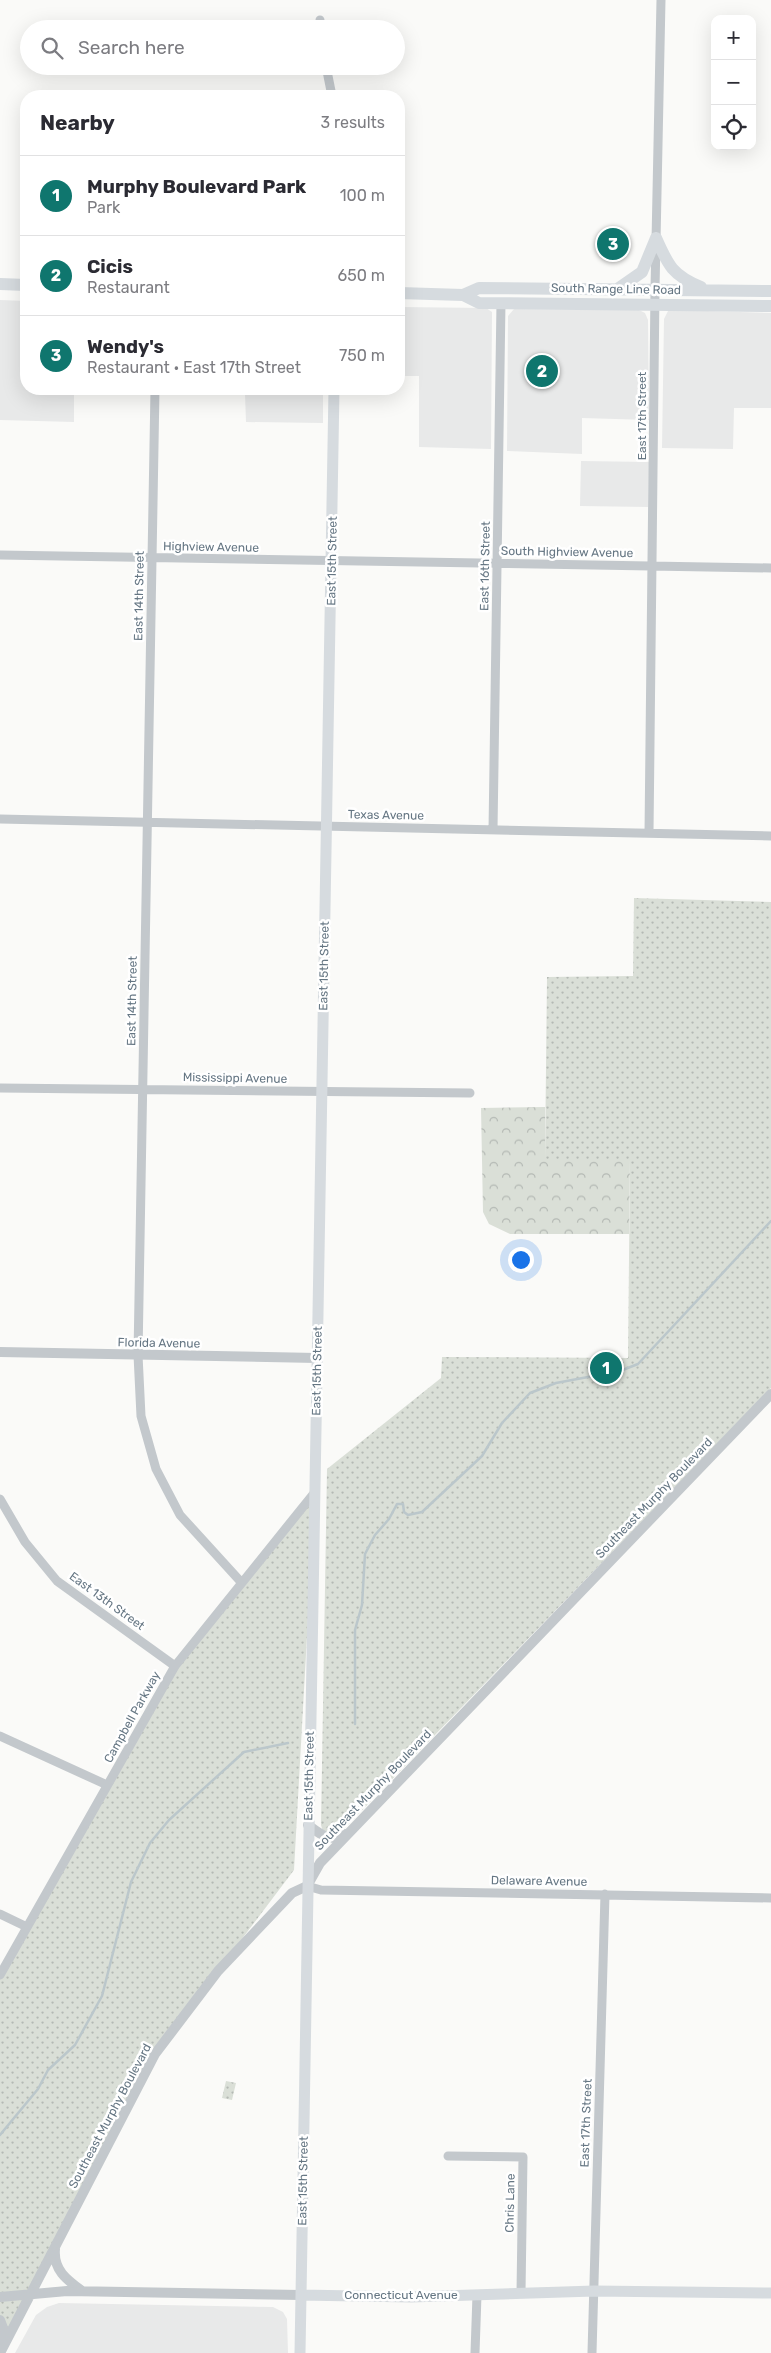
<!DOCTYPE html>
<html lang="en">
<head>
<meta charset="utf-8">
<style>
	:root { --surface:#fff; --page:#f2f2f3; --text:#2b2b33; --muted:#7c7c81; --line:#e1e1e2; --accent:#0f766e }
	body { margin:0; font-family:Rubik,sans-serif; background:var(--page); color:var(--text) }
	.controls { position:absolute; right:15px; top:15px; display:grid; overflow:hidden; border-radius:10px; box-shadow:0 5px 20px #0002 }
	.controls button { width:45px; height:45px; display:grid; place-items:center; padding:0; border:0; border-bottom:1px solid var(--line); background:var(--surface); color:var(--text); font:25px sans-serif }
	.you { position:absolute; left:520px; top:1259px; width:18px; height:18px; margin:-12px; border:4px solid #fff; border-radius:50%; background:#1a73e8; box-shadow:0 0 0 8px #1a73e833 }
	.badge { display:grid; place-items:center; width:32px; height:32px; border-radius:50%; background:var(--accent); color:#fff; font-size:16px; font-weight:700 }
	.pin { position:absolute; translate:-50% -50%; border:2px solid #fff; box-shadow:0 1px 5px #0006 }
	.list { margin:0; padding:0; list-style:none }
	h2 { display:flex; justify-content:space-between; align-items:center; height:65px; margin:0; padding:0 20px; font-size:21px }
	h2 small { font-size:16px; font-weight:400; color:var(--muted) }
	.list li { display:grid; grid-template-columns:32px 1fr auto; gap:15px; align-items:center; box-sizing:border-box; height:80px; padding:0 20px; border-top:1px solid var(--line) }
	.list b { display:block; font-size:19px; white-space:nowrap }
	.list p { margin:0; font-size:16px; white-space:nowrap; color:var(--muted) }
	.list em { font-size:16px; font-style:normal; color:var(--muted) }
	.icon { flex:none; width:28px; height:28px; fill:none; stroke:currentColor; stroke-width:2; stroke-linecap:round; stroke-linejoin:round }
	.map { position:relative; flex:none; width:771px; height:2353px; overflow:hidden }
	.search { position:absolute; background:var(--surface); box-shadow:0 5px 20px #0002; left:20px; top:20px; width:385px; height:55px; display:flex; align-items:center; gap:12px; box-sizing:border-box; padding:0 18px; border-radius:28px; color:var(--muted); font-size:19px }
	.panel { position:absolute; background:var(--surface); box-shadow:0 5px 20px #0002; left:20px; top:90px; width:385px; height:305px; border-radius:20px }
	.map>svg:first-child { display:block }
	.built { fill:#e8e9e9 }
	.green { fill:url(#green-dots) }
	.forest { fill:url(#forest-crowns) }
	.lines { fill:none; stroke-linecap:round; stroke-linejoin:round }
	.stream { stroke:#bbc7cb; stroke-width:2.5 }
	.minor { stroke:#c3c8cc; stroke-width:9 }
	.tertiary { stroke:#c3c8cc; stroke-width:10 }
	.secondary { stroke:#d6dbdf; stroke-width:11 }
	.primary { stroke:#d6dbdf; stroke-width:12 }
	.labels { text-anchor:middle; stroke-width:5; stroke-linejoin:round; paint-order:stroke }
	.street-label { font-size:12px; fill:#657683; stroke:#fff }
</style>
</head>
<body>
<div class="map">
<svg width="771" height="2353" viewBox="0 0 771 2353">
	<defs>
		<pattern id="green-dots" width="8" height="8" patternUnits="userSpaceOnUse" patternTransform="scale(1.25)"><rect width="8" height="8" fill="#dadfd7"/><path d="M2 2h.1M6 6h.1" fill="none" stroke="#b4b9b4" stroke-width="1.8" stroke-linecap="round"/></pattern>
		<pattern id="forest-crowns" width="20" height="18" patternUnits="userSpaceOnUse" patternTransform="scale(1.25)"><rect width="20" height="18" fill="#dadfd7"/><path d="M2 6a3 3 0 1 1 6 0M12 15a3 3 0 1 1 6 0" fill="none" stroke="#b4b9b4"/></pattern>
	</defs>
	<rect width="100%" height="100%" fill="#fafaf8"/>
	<!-- built -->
	<path class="built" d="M 0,300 L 26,301 L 26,389 L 141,389 L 141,394 L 74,394 L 74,422 L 0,420 Z
		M 399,307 L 486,308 L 492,312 L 491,449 L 419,447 L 419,376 L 399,376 Z
		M 514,309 L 639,310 L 645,313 L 648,320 L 649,420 L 582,418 L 582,454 L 507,451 L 508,316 Z
		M 673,310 L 771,313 L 771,408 L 734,408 L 733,449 L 662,448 L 664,319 L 668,311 Z
		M 171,389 L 323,389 L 323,423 L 246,422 L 245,394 L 172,392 Z
		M 581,461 L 649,462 L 648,507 L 580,506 Z
		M 59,2303 L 273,2307 L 283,2312 L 287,2319 L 288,2353 L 15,2353 L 36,2315 L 47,2307 Z"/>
	<!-- green -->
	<path class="green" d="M 634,898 L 771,902 L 771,1388 L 341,1832 L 336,1835 L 323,1832 L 321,1825 L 327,1469 L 441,1378 L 442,1357 L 628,1358 L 630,1161 L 545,1160 L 547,977 L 633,976 Z
		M 315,1492 L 294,1870 L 155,2054 L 0,2353 L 0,1975 L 175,1666 Z
		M 226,2081 L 236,2083 L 232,2100 L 222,2098 Z"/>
	<!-- forest -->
	<path class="forest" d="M 545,1107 L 545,1160 L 630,1160 L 629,1234 L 510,1234 L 489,1224 L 483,1212 L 481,1108 Z"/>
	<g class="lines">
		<!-- stream -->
		<path class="stream" d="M 355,1724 L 355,1630 L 362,1605 L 365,1554 L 375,1535 L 389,1519 L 397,1504 L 403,1504 L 404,1512 L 408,1515 L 422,1512 L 482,1456 L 502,1423 L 530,1393 L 556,1383 L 620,1371 L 638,1364 L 771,1221
			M 0,2135 L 38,2089 L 48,2070 L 75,2045 L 102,1996 L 131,1882 L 150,1843 L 169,1820 L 244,1752 L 288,1743"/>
		<!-- minor -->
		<path class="minor" d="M 320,29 L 320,20
			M 326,66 L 332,96
			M 155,389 L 138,1355 L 141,1416 L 156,1469 L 180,1515 L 241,1582
			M 0,555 L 771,568
			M 0,819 L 771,836
			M 493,830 L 501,303
			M 649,833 L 655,289 L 661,0
			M 0,1088 L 470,1093
			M 0,1499 L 25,1542 L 57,1581 L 175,1666
			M 0,1736 L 107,1785
			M 307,1886 L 321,1890 L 771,1898
			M 0,1914 L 27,1927
			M 0,1975 L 175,1666 L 315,1492
			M 448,2156 L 523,2157 L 521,2293
			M 475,2353 L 477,2295
			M 592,2353 L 605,1894"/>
		<!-- tertiary -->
		<path class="tertiary" d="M 0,1352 L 317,1358
			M 308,1825 C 320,1834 330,1843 345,1834
			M 55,2249 C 53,2270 67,2280 82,2291
			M 0,2297 L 67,2291 L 301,2295
			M 0,2320 L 3,2328 L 5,2343
			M 0,2353 L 155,2054 L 218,1971 L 292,1893 L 307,1886 L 320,1863 L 771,1394"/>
		<!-- secondary -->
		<path class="secondary" d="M 301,2295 L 411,2297 L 594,2291 L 771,2293
			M 300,2353 L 334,389"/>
		<!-- primary -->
		<path class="primary" d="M 656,238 C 668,265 672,275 701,287
			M 0,284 L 26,285
			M 619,288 L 642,272 L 656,238
			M 399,293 L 463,295 L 479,303 L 771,306
			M 463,295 L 479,288 L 771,291"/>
	</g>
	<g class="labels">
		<!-- street labels -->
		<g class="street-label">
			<text transform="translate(616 289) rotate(1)" y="4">South Range Line Road</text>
			<text transform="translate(642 416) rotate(-90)" y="4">East 17th Street</text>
			<text transform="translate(211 547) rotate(1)" y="4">Highview Avenue</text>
			<text transform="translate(567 552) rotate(1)" y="4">South Highview Avenue</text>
			<text transform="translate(332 561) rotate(-89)" y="4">East 15th Street</text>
			<text transform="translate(485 566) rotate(-89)" y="4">East 16th Street</text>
			<text transform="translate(139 596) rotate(-89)" y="4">East 14th Street</text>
			<text transform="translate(386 815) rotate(1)" y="4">Texas Avenue</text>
			<text transform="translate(324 966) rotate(-89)" y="4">East 15th Street</text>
			<text transform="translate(132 1001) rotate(-89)" y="4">East 14th Street</text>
			<text transform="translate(235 1078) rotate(1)" y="4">Mississippi Avenue</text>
			<text transform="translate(159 1343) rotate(1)" y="4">Florida Avenue</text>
			<text transform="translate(317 1371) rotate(-89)" y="4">East 15th Street</text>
			<text transform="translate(654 1498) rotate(-46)" y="4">Southeast Murphy Boulevard</text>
			<text transform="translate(107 1601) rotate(36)" y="4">East 13th Street</text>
			<text transform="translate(132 1717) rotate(-61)" y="4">Campbell Parkway</text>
			<text transform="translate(309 1776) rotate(-89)" y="4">East 15th Street</text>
			<text transform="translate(373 1790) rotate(-46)" y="4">Southeast Murphy Boulevard</text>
			<text transform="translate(539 1881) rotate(1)" y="4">Delaware Avenue</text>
			<text transform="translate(110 2116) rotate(-62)" y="4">Southeast Murphy Boulevard</text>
			<text transform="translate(586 2123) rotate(-88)" y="4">East 17th Street</text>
			<text transform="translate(303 2181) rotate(-89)" y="4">East 15th Street</text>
			<text transform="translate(510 2203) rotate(-89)" y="4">Chris Lane</text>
			<text x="401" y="2299">Connecticut Avenue</text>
		</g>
	</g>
</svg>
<div class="controls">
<button>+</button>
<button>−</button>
<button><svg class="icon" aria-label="locate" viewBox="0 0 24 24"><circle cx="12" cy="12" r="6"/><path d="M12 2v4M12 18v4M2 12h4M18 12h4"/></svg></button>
</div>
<div class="you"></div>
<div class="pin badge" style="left:606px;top:1368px">1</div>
<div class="pin badge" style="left:542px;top:371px">2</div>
<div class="pin badge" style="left:613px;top:244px">3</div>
<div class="search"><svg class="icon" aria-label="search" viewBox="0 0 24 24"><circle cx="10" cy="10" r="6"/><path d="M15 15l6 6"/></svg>Search here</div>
<section class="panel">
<h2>Nearby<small>3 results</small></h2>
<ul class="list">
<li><span class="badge">1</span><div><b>Murphy Boulevard Park</b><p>Park</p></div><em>100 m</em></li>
<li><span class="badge">2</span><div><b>Cicis</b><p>Restaurant</p></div><em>650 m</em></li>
<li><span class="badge">3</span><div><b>Wendy's</b><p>Restaurant · East 17th Street</p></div><em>750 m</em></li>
</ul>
</section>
</div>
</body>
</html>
